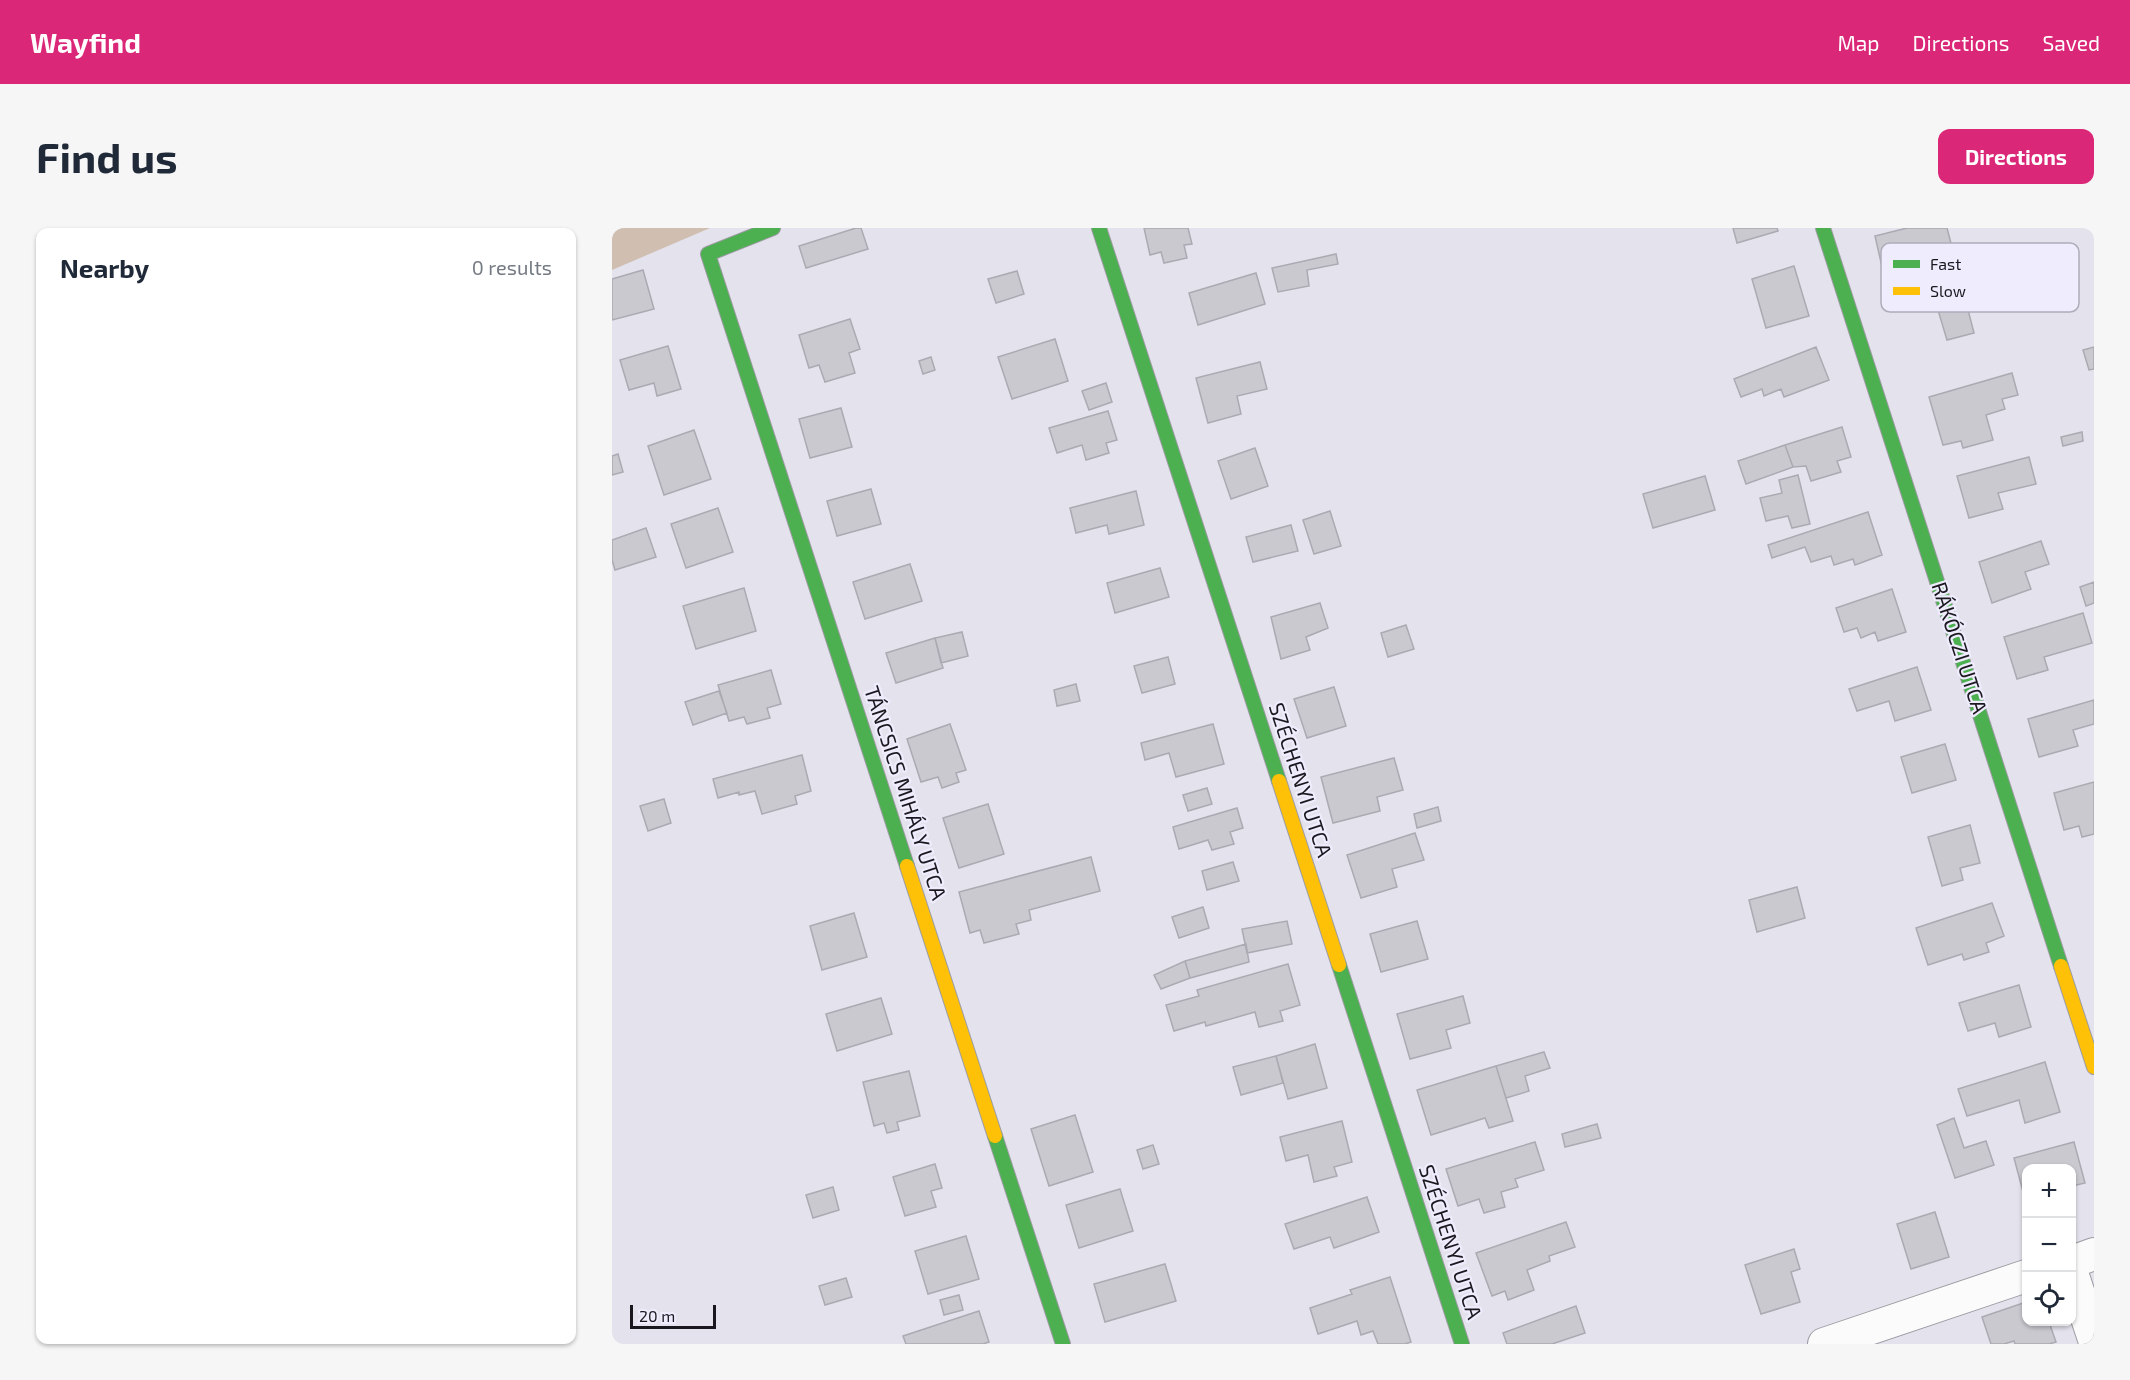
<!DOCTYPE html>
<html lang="en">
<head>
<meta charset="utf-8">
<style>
	:root { --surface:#fff; --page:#f6f6f7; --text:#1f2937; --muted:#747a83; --line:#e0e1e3; --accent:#db2777 }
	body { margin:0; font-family:"Exo 2",sans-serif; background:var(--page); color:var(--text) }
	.controls { position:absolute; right:18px; bottom:18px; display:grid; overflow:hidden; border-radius:12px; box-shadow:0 2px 4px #0004 }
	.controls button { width:54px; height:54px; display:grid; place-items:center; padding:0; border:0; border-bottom:2px solid var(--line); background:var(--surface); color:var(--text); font:30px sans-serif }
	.scale { position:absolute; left:18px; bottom:15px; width:86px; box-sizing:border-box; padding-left:6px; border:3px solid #1a181e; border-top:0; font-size:16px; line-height:21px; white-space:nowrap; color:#1a181e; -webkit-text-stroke:4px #efecfd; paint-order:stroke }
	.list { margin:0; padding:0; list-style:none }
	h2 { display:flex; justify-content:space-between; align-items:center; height:78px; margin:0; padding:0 24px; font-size:26px }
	h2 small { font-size:20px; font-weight:400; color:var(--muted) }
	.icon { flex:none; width:33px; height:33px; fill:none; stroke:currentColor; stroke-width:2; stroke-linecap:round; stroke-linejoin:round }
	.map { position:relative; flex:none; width:1482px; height:1116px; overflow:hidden; border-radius:12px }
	header { display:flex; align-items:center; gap:36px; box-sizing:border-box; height:84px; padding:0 30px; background:var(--accent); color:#fff }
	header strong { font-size:28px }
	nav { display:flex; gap:33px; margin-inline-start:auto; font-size:21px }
	.intro { display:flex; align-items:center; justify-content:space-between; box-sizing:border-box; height:144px; padding:0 36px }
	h1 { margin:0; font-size:42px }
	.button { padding:15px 27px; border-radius:12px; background:var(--accent); color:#fff; font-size:21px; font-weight:700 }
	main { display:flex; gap:36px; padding:0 36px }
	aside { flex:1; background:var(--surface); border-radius:12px; box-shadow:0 2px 4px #0004 }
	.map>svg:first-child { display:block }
	.forest { fill:#d0bfb0 }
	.building { fill:#cac9d0; stroke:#aba9b1; stroke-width:1.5 }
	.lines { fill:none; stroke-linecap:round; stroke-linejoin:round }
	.street-casing { stroke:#9d9ca3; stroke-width:34 }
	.fast-casing { stroke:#9d9ca3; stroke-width:16 }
	.slow-casing { stroke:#9d9ca3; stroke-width:16 }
	.street { stroke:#fbfbfc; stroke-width:32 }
	.fast { stroke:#4caf50; stroke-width:14 }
	.slow { stroke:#ffc107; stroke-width:14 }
	.labels { text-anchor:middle; stroke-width:4.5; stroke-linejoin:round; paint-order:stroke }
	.street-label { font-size:21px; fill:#1a181e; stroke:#efecfd }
	.key { fill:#efecfd; stroke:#afacba; stroke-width:1.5 }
	.key-label { font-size:16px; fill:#1a181e }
</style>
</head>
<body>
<header>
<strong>Wayfind</strong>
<nav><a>Map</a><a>Directions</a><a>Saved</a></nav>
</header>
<div class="intro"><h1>Find us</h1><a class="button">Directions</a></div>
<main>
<aside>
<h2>Nearby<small>0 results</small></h2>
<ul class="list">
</ul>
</aside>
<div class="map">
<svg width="1482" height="1116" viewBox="0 0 1482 1116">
	<rect width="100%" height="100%" fill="#e4e2ec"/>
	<!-- forest -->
	<path class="forest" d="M 0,0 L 98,0 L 0,42 Z"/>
	<!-- building -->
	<path class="building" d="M 244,0 L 249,0 L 256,21 L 194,40 L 187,18 Z
		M 532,0 L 576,0 L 580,16 L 572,17 L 575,30 L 552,35 L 549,24 L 538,27 Z
		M 1121,0 L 1165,0 L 1166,3 L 1125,15 Z
		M 1295,0 L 1335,0 L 1340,19 L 1310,26 L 1314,42 L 1273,52 L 1263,8 Z
		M 724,26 L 726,36 L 695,42 L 697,58 L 666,64 L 660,40 Z
		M 1182,38 L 1197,88 L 1154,100 L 1140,51 Z
		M 31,42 L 42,81 L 0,92 L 0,51 Z
		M 405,43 L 412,66 L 384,75 L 376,51 Z
		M 644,45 L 653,76 L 586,97 L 577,65 Z
		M 1354,74 L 1362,105 L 1335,112 L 1326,82 Z
		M 238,91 L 248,121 L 237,125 L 243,145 L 213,154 L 207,137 L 197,140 L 187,107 Z
		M 443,111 L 456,153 L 400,171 L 386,129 Z
		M 56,118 L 69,161 L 45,168 L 42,155 L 17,162 L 8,132 Z
		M 1204,119 L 1217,152 L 1172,169 L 1169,161 L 1152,168 L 1150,161 L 1129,169 L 1122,151 Z
		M 1482,119 L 1482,141 L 1477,142 L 1471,122 Z
		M 319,129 L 323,142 L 311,146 L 307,133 Z
		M 648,134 L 655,161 L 625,168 L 629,186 L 596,195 L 584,150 Z
		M 1400,145 L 1406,167 L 1390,171 L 1393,181 L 1374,187 L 1381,212 L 1351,220 L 1349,213 L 1331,217 L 1317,169 Z
		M 494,155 L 500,174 L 477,182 L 470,163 Z
		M 229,180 L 240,219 L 198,230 L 187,191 Z
		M 496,183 L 505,212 L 494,215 L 497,225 L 474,232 L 470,217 L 445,225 L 437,200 Z
		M 1230,199 L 1239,229 L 1225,233 L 1229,244 L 1199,253 L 1194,238 L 1181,239 L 1173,217 Z
		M 82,202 L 99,251 L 52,267 L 36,218 Z
		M 1470,204 L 1471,213 L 1451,218 L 1449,209 Z
		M 1173,217 L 1181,239 L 1134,256 L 1126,233 Z
		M 643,220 L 656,258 L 619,271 L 606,233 Z
		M 6,226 L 11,244 L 0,247 L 0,228 Z
		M 1417,229 L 1424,256 L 1386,265 L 1391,281 L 1357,290 L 1345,248 Z
		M 1186,247 L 1198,296 L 1180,300 L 1176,288 L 1154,293 L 1148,270 L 1170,265 L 1167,252 Z
		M 1093,248 L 1103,282 L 1041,300 L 1031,266 Z
		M 259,261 L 269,296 L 225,308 L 215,273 Z
		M 524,263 L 532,297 L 497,306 L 495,297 L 464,305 L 458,280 Z
		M 106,280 L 121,324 L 74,340 L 59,296 Z
		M 718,283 L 729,318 L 702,326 L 691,292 Z
		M 1256,284 L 1270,327 L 1243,337 L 1241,331 L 1222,337 L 1219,328 L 1199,334 L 1193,319 L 1160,330 L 1156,317 Z
		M 679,297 L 686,323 L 641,334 L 634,309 Z
		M 34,300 L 44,329 L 3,342 L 0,332 L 0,312 Z
		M 1429,313 L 1437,336 L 1413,344 L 1419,361 L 1380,375 L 1367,334 Z
		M 298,336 L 310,373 L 253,391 L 241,354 Z
		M 548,340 L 557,369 L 503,385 L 495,355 Z
		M 1482,354 L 1482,375 L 1474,378 L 1468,359 Z
		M 132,360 L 144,403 L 84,421 L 71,378 Z
		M 1280,361 L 1294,404 L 1266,413 L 1263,404 L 1249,410 L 1245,400 L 1232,404 L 1224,380 Z
		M 708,375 L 716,400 L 694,409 L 698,422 L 669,431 L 659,389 Z
		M 1471,385 L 1480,415 L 1432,429 L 1436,442 L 1405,451 L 1392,409 Z
		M 794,397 L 802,421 L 776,429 L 769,405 Z
		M 350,404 L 356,428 L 329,435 L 323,410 Z
		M 323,410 L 331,440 L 284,455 L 274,425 Z
		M 556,429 L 563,456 L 530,465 L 522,438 Z
		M 1305,439 L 1319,482 L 1283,493 L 1277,473 L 1245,483 L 1237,461 Z
		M 159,442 L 169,476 L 155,480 L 158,490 L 135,496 L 132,489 L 117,493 L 106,457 Z
		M 464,456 L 468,473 L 445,478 L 442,462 Z
		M 722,459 L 734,498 L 695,510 L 682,471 Z
		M 107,463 L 115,485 L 81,497 L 73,474 Z
		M 1482,472 L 1482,496 L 1461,502 L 1466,518 L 1427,529 L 1416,491 Z
		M 338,496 L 354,542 L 344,545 L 347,554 L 330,560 L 326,549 L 309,554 L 295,511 Z
		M 601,496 L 612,536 L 564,549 L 557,525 L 533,532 L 529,515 Z
		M 1333,516 L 1344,552 L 1300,565 L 1289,529 Z
		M 190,527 L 199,563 L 183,568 L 185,576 L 150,586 L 143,563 L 127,567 L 127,564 L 106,570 L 101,551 Z
		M 782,530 L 791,562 L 765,569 L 768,583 L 721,595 L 709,549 Z
		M 1482,554 L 1482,606 L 1470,609 L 1467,598 L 1452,602 L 1442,565 Z
		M 595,560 L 600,576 L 576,583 L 571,567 Z
		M 52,571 L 59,595 L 36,603 L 28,578 Z
		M 376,576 L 392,626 L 347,640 L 331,590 Z
		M 826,579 L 829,593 L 805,600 L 802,586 Z
		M 625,580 L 631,600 L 618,604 L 622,616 L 600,622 L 596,612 L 567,621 L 561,599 Z
		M 1358,597 L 1368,635 L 1348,640 L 1351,652 L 1330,658 L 1316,609 Z
		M 803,605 L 812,632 L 780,641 L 785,659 L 749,670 L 735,627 Z
		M 479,629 L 488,663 L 417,682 L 419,692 L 404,696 L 407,706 L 372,715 L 368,702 L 358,705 L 347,664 Z
		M 621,634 L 627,653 L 595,662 L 590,643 Z
		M 1185,659 L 1193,690 L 1145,704 L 1137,672 Z
		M 1380,675 L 1392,708 L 1374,715 L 1377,724 L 1352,732 L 1350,726 L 1316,737 L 1304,700 Z
		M 591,679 L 597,700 L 567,710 L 560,689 Z
		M 242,685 L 255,729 L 210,742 L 198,698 Z
		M 675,693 L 680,716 L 635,725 L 630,701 Z
		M 805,693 L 816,731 L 769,744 L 758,706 Z
		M 634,716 L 637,734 L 578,750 L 573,733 Z
		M 573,733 L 578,750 L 549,761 L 542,747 Z
		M 676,736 L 688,777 L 668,783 L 671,793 L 647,799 L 643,784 L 594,798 L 593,794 L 562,803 L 554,777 L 587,768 L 585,762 Z
		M 1407,757 L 1419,799 L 1387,809 L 1383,795 L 1356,803 L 1347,775 Z
		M 851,768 L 858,795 L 834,802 L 839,820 L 798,831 L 785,786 Z
		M 269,770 L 280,806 L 225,823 L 214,786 Z
		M 703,816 L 715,860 L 676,871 L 664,828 Z
		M 932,824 L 938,840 L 913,848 L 917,863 L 894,870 L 884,838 Z
		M 664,828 L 671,855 L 629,867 L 621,839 Z
		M 1433,834 L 1448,884 L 1413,895 L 1407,872 L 1355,888 L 1346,861 Z
		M 884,838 L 901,893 L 877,900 L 873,890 L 819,907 L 805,862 Z
		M 297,843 L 308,888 L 285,894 L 287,902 L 275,905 L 272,895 L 262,898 L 251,854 Z
		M 463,887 L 481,944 L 437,958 L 419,901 Z
		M 1342,890 L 1352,920 L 1374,913 L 1382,937 L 1343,950 L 1325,897 Z
		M 730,893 L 740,934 L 722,939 L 725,948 L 702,954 L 696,927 L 674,933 L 668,909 Z
		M 985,896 L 989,910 L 953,919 L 950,906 Z
		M 923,914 L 932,942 L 903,951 L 906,959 L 889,964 L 893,979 L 872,985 L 867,971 L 846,978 L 834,941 Z
		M 1462,914 L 1473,955 L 1460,958 L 1460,940 L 1414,940 L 1413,971 L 1402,930 Z
		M 541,917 L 547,936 L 531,941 L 525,922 Z
		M 323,936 L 330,960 L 319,963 L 324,979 L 293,988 L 281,949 Z
		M 221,959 L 227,982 L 201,990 L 194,967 Z
		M 508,961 L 521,1003 L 467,1020 L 454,977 Z
		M 755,969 L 767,1004 L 722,1020 L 718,1009 L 682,1021 L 673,996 Z
		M 1323,984 L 1337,1029 L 1299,1041 L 1285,996 Z
		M 954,994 L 963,1019 L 937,1028 L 938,1033 L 915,1042 L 922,1062 L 896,1072 L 893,1063 L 880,1068 L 864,1025 Z
		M 354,1008 L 367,1051 L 316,1066 L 303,1023 Z
		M 1182,1021 L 1188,1041 L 1179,1044 L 1188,1074 L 1149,1086 L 1133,1037 Z
		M 553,1036 L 564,1073 L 493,1094 L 482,1056 Z
		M 778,1049 L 799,1114 L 793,1116 L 766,1116 L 761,1103 L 749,1107 L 745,1093 L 706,1106 L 698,1080 L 740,1066 L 738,1062 Z
		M 234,1050 L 240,1069 L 213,1077 L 207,1058 Z
		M 347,1067 L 351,1082 L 332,1087 L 328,1072 Z
		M 1414,1074 L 1414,1094 L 1437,1094 L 1444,1114 L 1437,1116 L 1403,1116 L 1402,1113 L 1392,1116 L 1379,1116 L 1370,1089 Z
		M 964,1078 L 973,1105 L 940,1116 L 895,1116 L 891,1105 Z
		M 367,1083 L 377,1114 L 371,1116 L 294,1116 L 291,1108 Z"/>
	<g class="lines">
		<!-- street casing -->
		<g class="street-casing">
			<path id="street" d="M 1460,1034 L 1482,1026
				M 1460,1045 L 1482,1111
				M 1212,1116 L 1414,1048"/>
		</g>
		<!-- fast casing -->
		<g class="fast-casing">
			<path id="fast" d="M 161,0 L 96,26 L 295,638
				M 487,0 L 667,553
				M 1211,0 L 1449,738
				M 727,737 L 850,1116
				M 383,908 L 451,1116"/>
		</g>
		<!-- slow casing -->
		<g class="slow-casing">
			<path id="slow" d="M 667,553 L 727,737
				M 295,638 L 383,908
				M 1449,738 L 1482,839"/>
		</g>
		<!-- street -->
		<use href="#street" class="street"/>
		<!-- fast -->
		<use href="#fast" class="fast"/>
		<!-- slow -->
		<use href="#slow" class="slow"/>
	</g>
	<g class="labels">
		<!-- street labels -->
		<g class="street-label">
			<text transform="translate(1347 420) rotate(72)" y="7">RÁKÓCZI UTCA</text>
			<text transform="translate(688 552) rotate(72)" y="7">SZÉCHENYI UTCA</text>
			<text transform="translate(293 565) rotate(72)" y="7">TÁNCSICS MIHÁLY UTCA</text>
			<text transform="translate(838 1014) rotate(72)" y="7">SZÉCHENYI UTCA</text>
		</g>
	</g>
	<!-- legend -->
	<rect x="1269" y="15" width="198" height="69" rx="9" class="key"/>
	<rect x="1281" y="32" width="27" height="8" fill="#4caf50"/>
	<rect x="1281" y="59" width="27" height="8" fill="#ffc107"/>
	<g class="key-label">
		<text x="1318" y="42">Fast</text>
		<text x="1318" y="69">Slow</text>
	</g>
</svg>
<div class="controls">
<button>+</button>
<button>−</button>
<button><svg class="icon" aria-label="locate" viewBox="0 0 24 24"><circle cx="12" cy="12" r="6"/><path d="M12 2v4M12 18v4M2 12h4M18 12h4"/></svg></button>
</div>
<div class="scale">20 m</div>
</div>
</main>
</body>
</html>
